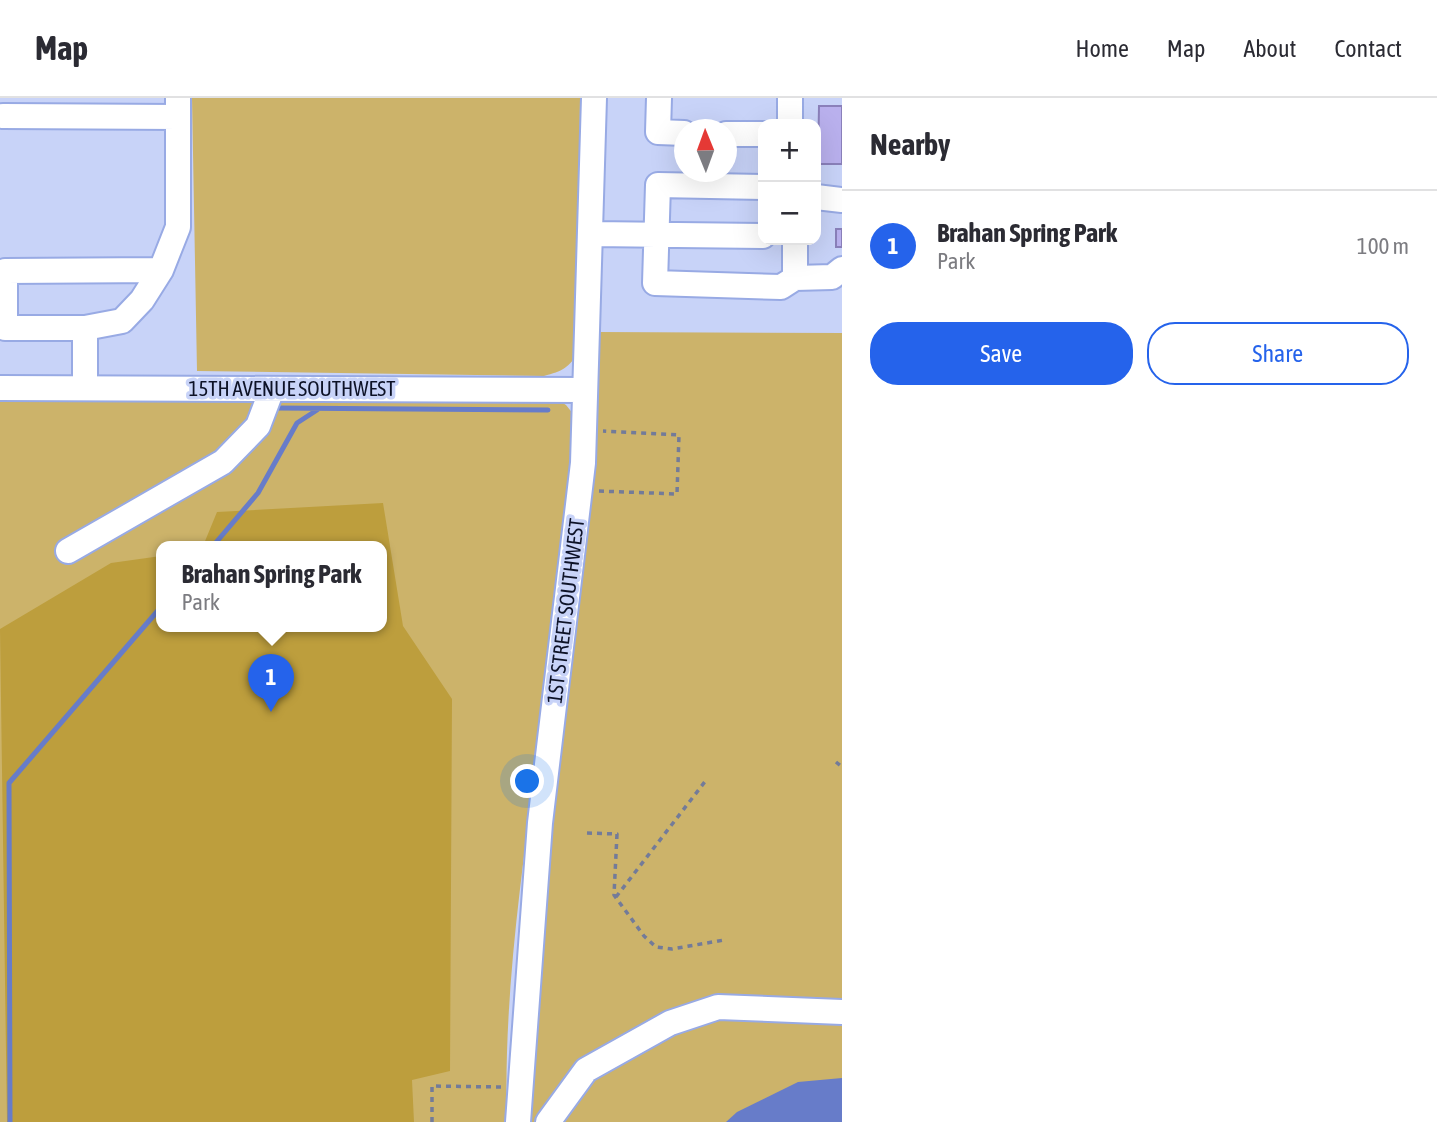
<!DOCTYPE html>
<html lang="en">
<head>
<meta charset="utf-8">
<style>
	:root { --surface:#fff; --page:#f7f7f7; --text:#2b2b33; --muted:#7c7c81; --line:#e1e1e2; --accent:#2563eb }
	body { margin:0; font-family:"Asap Condensed",sans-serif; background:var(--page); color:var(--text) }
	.controls { position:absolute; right:21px; top:21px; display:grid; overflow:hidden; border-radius:14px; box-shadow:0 7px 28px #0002 }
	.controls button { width:63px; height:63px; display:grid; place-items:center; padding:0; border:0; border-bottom:2px solid var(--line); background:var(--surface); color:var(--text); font:35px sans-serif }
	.compass { position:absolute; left:674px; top:21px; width:63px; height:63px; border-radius:50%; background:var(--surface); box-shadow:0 7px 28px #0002; rotate:359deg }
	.you { position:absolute; left:528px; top:684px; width:24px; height:24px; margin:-18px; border:5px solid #fff; border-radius:50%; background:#1a73e8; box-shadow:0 0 0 10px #1a73e833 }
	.badge { display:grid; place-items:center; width:46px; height:46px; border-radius:50%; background:var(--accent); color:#fff; font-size:23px; font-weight:700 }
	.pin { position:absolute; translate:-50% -58px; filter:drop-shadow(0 2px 4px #0008) }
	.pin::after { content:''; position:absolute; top:37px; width:24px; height:21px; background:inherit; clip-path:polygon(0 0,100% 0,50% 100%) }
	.popup { position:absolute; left:156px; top:443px; width:231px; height:91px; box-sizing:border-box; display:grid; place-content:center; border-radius:14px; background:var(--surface); filter:drop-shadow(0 2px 5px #0005); font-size:23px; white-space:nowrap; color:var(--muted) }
	.popup b { font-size:26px; color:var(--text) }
	.popup::after { content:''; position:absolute; left:50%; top:100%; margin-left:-14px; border:14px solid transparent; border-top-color:var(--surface) }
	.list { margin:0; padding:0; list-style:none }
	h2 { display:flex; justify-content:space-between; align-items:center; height:91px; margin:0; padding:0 28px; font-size:30px }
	h2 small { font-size:23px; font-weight:400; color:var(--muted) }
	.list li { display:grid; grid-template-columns:46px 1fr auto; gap:21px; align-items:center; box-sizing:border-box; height:112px; padding:0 28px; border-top:2px solid var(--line) }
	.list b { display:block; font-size:26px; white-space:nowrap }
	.list p { margin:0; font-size:23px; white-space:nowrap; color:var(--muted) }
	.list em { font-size:23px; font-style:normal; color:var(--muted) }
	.actions { display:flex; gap:14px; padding:21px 28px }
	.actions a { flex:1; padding:16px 0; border:2px solid var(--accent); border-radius:28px; text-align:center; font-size:24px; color:var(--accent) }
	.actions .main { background:var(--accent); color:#fff }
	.map { position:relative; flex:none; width:842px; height:1024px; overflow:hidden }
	header { display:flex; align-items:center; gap:42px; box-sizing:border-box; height:98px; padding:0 35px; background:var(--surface); border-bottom:2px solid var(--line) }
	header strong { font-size:33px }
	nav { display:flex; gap:38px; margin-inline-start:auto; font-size:24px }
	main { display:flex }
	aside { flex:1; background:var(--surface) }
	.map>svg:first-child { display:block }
	.green { fill:#ccb36a; fill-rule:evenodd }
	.forest { fill:#bd9e3d }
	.water { fill:#677cc9 }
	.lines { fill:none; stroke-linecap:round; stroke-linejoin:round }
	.stream { stroke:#677cc9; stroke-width:5 }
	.building { fill:#b9b0ed; stroke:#8a80ba; stroke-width:2 }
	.minor-casing { stroke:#98aae4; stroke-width:28 }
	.path { stroke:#737b99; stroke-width:3.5; stroke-dasharray:5 5; stroke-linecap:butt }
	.minor { stroke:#fff; stroke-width:24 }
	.labels { text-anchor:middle; stroke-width:7; stroke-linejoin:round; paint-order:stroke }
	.street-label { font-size:21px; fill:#0d1227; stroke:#c8d3f8 }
</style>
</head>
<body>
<header>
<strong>Map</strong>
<nav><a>Home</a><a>Map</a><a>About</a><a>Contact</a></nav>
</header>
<main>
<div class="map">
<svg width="842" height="1024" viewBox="0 0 842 1024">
	<rect width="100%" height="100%" fill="#c8d3f8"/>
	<!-- green -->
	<path class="green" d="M 192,0 L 580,0 L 578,253 C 570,270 562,273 544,278 L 197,273 Z
		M 597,234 L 842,235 L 842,1024 L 528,1024 L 543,777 L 570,582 L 592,370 Z
		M 555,300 L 566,307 L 574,317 C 565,425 554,531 540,639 C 523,765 503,896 507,1024 L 0,1024 L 0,302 ZM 161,448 L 381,448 L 381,528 L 161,528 Z"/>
	<!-- forest -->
	<path class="forest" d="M 383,405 L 403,528 L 452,601 L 450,973 L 412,982 L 414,1024 L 7,1024 L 0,531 L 111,465 L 161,458 L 161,528 L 381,528 L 381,448 L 203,448 L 217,414 Z"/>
	<!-- water -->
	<path class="water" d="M 842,980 L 842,1024 L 726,1024 L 737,1014 L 798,984 Z"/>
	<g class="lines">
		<!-- stream -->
		<path class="stream" d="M 275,310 L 548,312
			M 213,448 L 258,395 L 297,325 L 317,312
			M 10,1024 L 9,685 L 161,509"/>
	</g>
	<!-- building -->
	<path class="building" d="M 819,8 L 842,8 L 842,66 L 818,66 Z
		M 836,131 L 842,131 L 842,149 L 836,149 Z"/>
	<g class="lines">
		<!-- minor casing -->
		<g class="minor-casing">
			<path id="minor" d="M 659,0 L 658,34 L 684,35
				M 790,0 L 790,26
				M 3,18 L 178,19
				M 726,36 L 763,36
				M 763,89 L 658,87 L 655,185 L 781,189 L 795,180 L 795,142
				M 816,99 L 842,102
				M 592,136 L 763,138
				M 795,180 L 832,179 L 842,171
				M 85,230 L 5,230 L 5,173 L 161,172
				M 85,289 L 85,230 L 122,223 L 142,202 L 161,172 L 178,129 L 178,0
				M 0,290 L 585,292
				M 68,453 L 223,364 L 258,328 L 272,291
				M 518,1024 L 540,725 L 583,365 L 594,0
				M 548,1024 L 586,972 L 670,925 L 718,909 L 842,914"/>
		</g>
		<!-- path -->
		<path class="path" d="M 599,393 L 677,396 L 679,337 L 603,333
			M 836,664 L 842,669
			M 587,735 L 617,736 L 614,797 L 644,838 L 656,849 L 672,851 L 724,842
			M 616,799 L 707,681
			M 432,1024 L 432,988 L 502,989"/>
		<!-- minor -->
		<use href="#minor" class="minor"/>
	</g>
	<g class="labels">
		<!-- street labels -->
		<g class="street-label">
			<text x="292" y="298">15TH AVENUE SOUTHWEST</text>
			<text transform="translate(566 513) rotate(-83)" y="7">1ST STREET SOUTHWEST</text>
		</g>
	</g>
</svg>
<div class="controls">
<button>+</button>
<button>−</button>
</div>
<svg class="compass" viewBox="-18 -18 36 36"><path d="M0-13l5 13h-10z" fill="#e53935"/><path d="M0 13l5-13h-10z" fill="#7c7c81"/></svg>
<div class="you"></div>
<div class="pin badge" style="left:271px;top:614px">1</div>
<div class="popup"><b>Brahan Spring Park</b>Park</div>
</div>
<aside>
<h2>Nearby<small></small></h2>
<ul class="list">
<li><span class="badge">1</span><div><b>Brahan Spring Park</b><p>Park</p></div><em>100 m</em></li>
</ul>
<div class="actions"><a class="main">Save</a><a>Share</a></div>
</aside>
</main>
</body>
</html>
